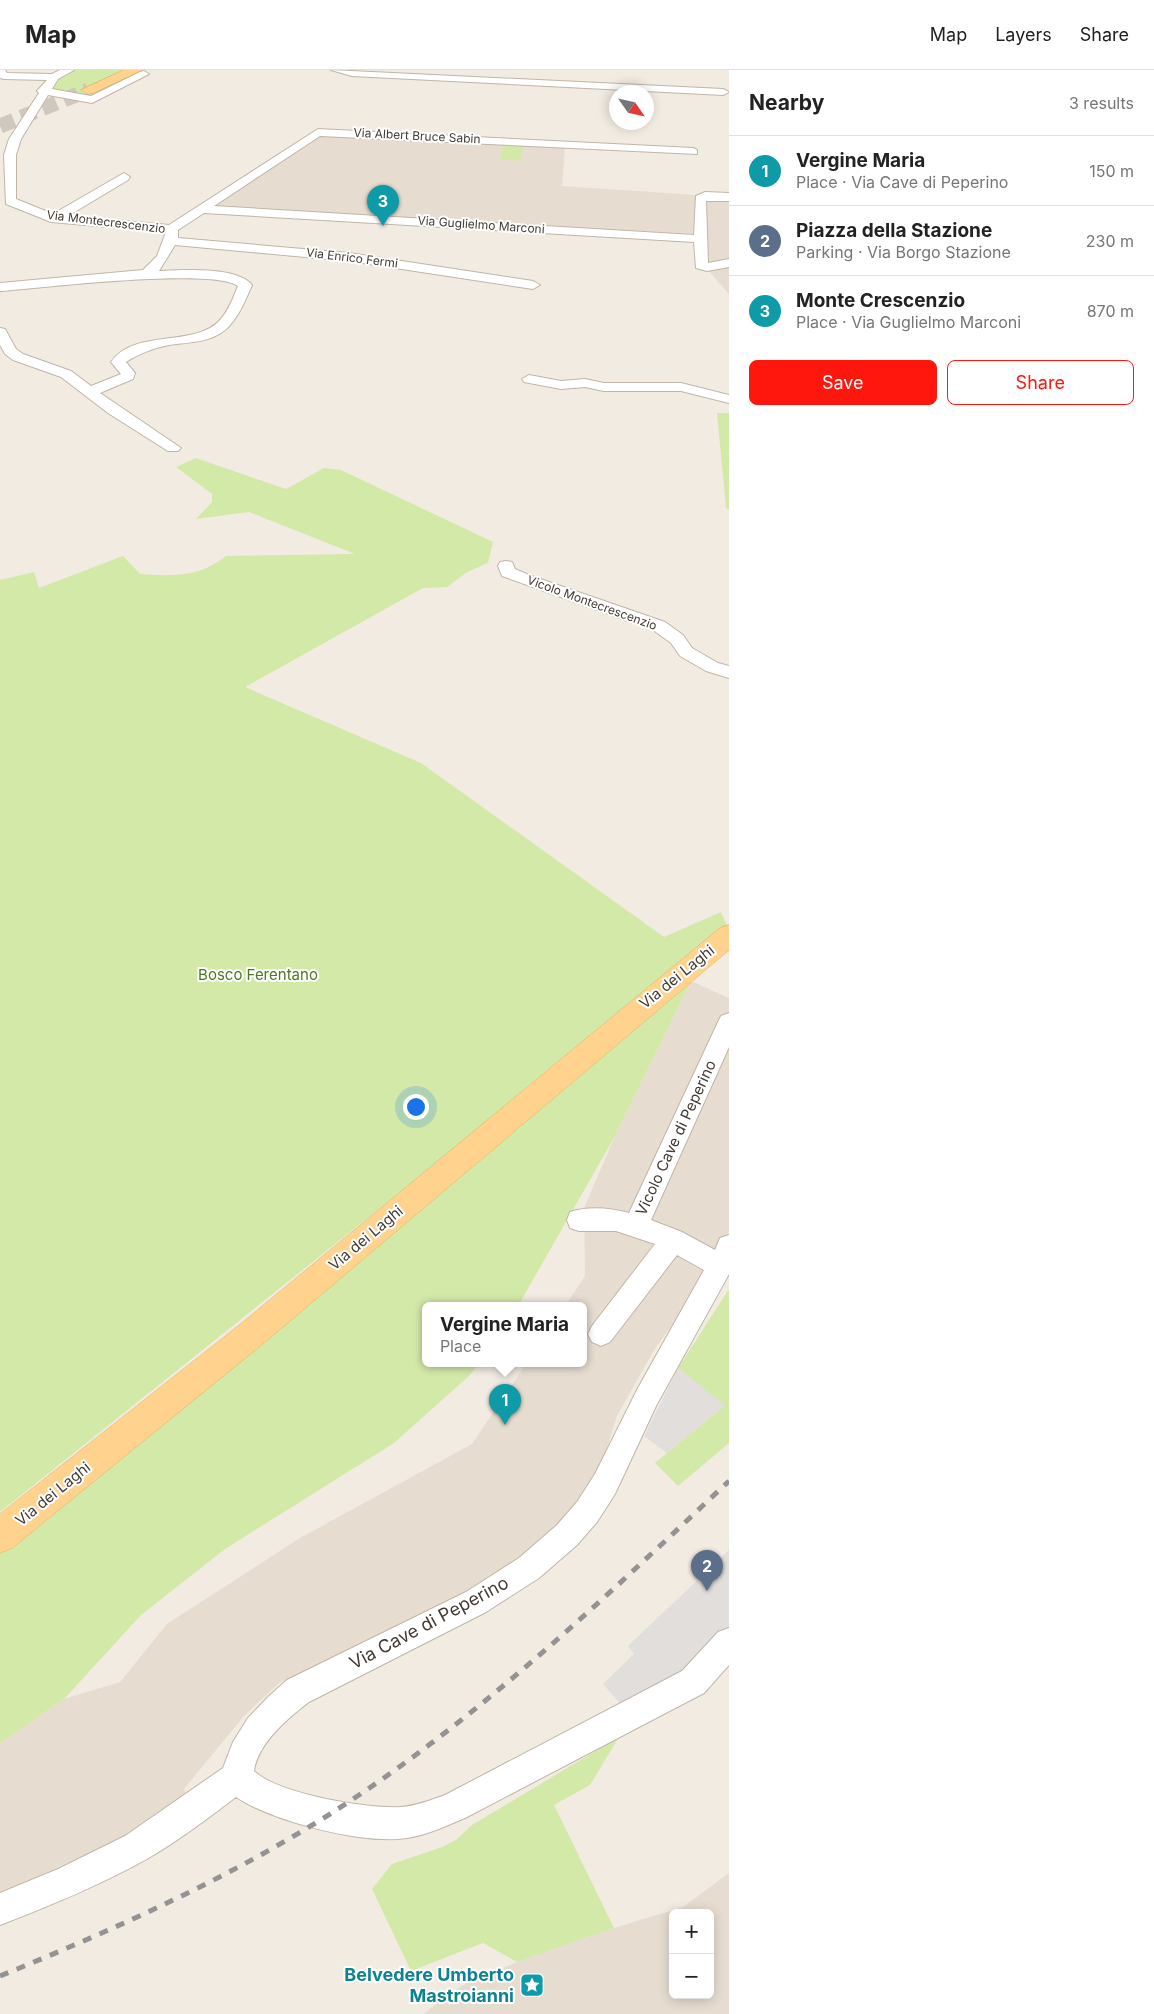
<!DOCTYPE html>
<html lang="en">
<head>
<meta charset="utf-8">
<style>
	:root { --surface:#fff; --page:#f2f2f2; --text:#222; --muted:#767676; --line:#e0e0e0; --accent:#ff160c }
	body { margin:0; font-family:Inter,sans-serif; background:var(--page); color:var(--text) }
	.controls { position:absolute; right:15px; bottom:15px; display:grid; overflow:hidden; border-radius:8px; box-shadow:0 2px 12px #0003 }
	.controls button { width:45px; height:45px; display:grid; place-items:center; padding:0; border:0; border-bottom:1px solid var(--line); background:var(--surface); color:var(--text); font:25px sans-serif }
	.compass { position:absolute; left:609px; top:15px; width:45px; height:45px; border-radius:50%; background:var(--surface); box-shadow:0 2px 12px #0003; rotate:124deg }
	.you { position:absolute; left:415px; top:1036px; width:18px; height:18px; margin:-12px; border:4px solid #fff; border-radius:50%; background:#1a73e8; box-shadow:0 0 0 8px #1a73e833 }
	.badge { display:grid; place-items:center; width:32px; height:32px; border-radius:50%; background:var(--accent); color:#fff; font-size:16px; font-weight:700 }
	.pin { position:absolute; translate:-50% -41px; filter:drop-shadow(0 1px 2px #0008) }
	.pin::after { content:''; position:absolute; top:26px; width:18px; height:15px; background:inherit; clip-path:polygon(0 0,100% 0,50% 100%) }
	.popup { position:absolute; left:422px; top:1232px; width:165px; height:65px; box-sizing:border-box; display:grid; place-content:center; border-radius:8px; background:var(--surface); filter:drop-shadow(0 1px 4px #0005); font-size:16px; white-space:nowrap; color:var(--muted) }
	.popup b { font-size:19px; color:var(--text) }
	.popup::after { content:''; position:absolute; left:50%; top:100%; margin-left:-10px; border:10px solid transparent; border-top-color:var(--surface) }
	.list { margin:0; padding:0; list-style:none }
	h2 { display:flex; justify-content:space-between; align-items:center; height:65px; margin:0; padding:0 20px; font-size:21px }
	h2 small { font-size:16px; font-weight:400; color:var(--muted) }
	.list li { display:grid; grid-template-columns:32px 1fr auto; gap:15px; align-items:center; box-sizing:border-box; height:70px; padding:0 20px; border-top:1px solid var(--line) }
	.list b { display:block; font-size:19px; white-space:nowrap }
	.list p { margin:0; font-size:16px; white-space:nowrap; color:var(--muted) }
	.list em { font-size:16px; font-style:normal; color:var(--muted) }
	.actions { display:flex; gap:10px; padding:15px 20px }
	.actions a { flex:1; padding:11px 0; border:1px solid var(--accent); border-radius:8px; text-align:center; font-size:18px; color:var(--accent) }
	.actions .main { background:var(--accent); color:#fff }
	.map { position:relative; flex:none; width:729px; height:1944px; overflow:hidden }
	header { display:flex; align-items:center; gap:30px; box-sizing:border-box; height:70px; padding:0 25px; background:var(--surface); border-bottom:1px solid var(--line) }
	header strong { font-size:24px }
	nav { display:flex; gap:28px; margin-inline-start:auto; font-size:18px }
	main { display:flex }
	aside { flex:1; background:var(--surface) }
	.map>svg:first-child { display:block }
	.residential { fill:#e6ddd0; fill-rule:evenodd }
	.green { fill:#d3e9a8 }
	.parking { fill:#e2dedb }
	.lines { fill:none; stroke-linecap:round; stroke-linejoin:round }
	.major-tunnel { stroke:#cfc8bf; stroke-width:15; stroke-dasharray:15 8; stroke-linecap:butt }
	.minor-casing { stroke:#c0b5a7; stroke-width:2 }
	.major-casing { stroke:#e8ae5a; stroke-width:1 }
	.minor { fill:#fff; fill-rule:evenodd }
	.major { fill:#ffd38e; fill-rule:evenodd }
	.rail { stroke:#939393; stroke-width:5; stroke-dasharray:9 9; stroke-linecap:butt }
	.labels { text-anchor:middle; stroke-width:4; stroke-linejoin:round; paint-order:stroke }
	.far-street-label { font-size:12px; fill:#433b32; stroke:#fff }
	.park-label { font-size:15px; fill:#4c7724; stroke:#fff }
	.street-label { font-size:15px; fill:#433b32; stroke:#fff }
	.near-street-label { font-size:18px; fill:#433b32; stroke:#fff }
	.near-culture-label { font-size:18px; font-weight:bold; fill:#0d838f; stroke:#fff; text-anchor:end }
</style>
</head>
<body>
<header>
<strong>Map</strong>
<nav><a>Map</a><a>Layers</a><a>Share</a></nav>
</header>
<main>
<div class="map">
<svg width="729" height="1944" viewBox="0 0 729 1944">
	<rect width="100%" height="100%" fill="#f2ebe2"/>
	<!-- residential -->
	<path class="residential" d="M 313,65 L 565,76 L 562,116 L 696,125 L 696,164 L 211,137 Z
		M 704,127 L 729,128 L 729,192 L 707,195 Z
		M 729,196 L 729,224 L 708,200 Z
		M 691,911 L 729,928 L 729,1161 L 716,1193 L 654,1280 L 617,1346 L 601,1397 L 586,1429 L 511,1498 L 438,1543 L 279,1613 L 244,1646 L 184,1719 L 190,1736 L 0,1824 L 0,1673 L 64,1629 L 120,1612 L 167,1554 L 300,1468 L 472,1374 L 526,1294 L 584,1294 L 584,1236 L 565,1236 L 585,1206 L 584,1138 L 615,1066 Z
		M 729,1803 L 729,1944 L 423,1944 L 463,1915 L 517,1892 L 614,1858 L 683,1837 ZM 673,1843 L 710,1843 L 710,1925 L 673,1925 Z"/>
	<!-- green -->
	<path class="green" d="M 75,0 L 131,0 L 91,21 L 134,4 L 138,5 L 96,27 L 50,21 L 59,7 Z
		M 504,74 L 524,75 L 520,91 L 500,89 Z
		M 717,343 L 729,343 L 729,440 L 726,438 Z
		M 196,388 L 286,419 L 324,398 L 341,400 L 493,472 L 488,493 L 467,502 L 447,517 L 423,518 L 245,617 L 421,693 L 664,867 L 721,842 L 727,856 L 689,891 L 0,1442 L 0,510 L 34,502 L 39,518 L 123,486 L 140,504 C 172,506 198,508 226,486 L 355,484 L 249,442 L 196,449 L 212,432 L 212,424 L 176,397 Z
		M 691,911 L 615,1066 L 518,1236 L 426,1236 L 426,1294 L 478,1294 L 470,1305 L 394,1373 L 225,1479 L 141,1545 L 64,1629 L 0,1673 L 0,1482 Z
		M 729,1219 L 729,1373 L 678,1416 L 655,1393 L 724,1336 L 678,1298 Z
		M 619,1667 L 590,1715 L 554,1735 L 614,1858 L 517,1892 L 483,1873 L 411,1901 L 372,1819 L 392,1794 L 442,1777 L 456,1770 L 472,1755 Z"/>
	<!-- parking -->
	<path class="parking" d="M 678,1298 L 725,1335 L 667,1383 L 644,1366 Z
		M 729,1480 L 729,1562 L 687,1606 L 623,1637 L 603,1614 L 634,1584 L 628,1576 Z"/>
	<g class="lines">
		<!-- major-tunnel -->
		<path class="major-tunnel" d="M 0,56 L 88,20"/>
		<!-- minor casing -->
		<g class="minor-casing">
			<path id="minor" d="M 0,0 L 5,0 L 7,3 L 52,4 L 60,0 L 74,0 L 58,9 L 52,19 L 91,26 L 140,2 L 144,1 L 149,4 L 92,33 L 48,25 L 21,69 L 16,85 L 16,129 L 53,144 L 124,103 L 130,107 L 128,110 L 68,146 L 169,155 L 318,59 L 693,78 L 697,80 L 697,84 L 320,66 L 214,136 L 694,165 L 696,126 L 705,122 L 729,123 L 729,131 L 706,131 L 708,193 L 729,189 L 729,197 L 707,201 L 696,198 L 694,172 L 204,143 L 178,160 L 178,168 L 349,183 L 533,211 L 540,215 L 533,219 L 349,191 L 175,175 L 159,201 C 181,200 237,196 252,215 C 246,229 240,244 230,255 C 215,273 189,272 169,275 C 154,278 138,284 126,292 L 135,303 L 133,309 L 100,323 L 181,378 L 178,381 L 168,381 L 108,343 L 61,307 L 13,290 L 5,284 L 0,275 L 0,258 L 5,259 L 16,279 L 23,284 L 71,301 L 91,316 L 121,304 L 111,292 C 135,258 195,278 220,250 C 229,240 233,228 238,216 C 213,197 39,218 0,221 L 0,213 L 143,200 L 157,186 L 166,162 L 51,152 L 6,134 L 4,85 L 9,69 L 39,23 L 37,21 L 47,10 L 4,9 L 0,8 Z
				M 331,0 L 723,19 L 729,22 L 723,25 L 352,6 Z
				M 529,305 L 561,311 L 585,309 L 604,313 L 681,313 L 729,325 L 729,333 L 681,321 L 604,321 L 585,317 L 561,319 L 524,312 L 522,309 Z
				M 506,491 L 512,492 L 515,499 L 529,505 L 665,552 L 683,565 L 692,578 L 718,593 L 729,596 L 729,608 L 706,601 L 680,586 L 671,573 L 653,560 L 502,506 L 498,496 L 500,492 Z
				M 729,943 L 729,977 L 651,1150 L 682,1162 L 715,1180 L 720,1168 L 729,1165 L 729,1204 L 656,1336 L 615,1424 L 597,1452 L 577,1475 L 539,1508 L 486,1542 L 309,1632 C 288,1648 258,1673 254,1701 C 278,1724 367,1739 401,1737 C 416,1736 431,1730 445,1725 L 682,1601 L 718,1562 L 729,1558 L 729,1595 L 704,1623 L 465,1748 C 446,1756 427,1765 407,1768 C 363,1775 272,1751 236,1727 C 207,1749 178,1771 147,1789 C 100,1815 50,1836 0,1855 L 0,1823 L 58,1799 L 125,1766 L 223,1698 L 233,1672 L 248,1648 L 268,1627 L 287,1610 L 466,1522 L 519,1488 L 557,1455 L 577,1432 L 595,1404 L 638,1318 L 704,1200 L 677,1185 L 610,1272 L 601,1276 L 592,1272 L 588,1264 L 592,1256 L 655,1174 L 616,1161 L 579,1161 L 570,1158 L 567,1150 L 570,1142 C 589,1136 610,1138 629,1143 L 718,952 L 721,946 Z"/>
		</g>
		<!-- major casing -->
		<g class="major-casing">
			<path id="major" d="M 124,0 L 142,0 L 93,23 L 88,24 L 81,20 Z
				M 729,855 L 729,880 L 265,1272 L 12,1478 L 0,1483 L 0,1444 L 243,1252 L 720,858 Z"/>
		</g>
		<!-- minor -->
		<use href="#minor" class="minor"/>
		<!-- major -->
		<use href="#major" class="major"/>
		<!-- rail -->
		<path class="rail" d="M 0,1906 C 125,1855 250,1799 362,1723 C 495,1633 612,1521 729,1411"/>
	</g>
	<!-- icons -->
	<defs>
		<g id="sight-square" transform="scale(1.25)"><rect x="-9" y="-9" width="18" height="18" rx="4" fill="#0f9aa8" stroke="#fff"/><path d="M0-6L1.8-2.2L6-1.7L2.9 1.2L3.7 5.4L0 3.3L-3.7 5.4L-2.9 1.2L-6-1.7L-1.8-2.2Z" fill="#fff"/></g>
	</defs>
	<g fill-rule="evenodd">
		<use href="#sight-square" x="532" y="1915"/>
	</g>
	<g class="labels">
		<!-- far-street labels -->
		<g class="far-street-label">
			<text transform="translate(417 66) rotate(3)" y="4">Via Albert Bruce Sabin</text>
			<text transform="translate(106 152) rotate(7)" y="4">Via Montecrescenzio</text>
			<text transform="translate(481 155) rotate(4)" y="4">Via Guglielmo Marconi</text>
			<text transform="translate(352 188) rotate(7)" y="4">Via Enrico Fermi</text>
			<text transform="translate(592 533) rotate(20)" y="4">Vicolo Montecrescenzio</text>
		</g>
		<!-- park labels -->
		<g class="park-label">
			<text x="258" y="910">Bosco Ferentano</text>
		</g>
		<!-- street labels -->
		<g class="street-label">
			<text transform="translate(677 907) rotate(-39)" y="5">Via dei Laghi</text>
			<text transform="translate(676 1068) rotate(-65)" y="5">Vicolo Cave di Peperino</text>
			<text transform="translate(366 1168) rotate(-40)" y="5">Via dei Laghi</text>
			<text transform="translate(53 1424) rotate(-39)" y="5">Via dei Laghi</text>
		</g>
		<!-- near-street labels -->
		<g class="near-street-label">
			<text transform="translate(429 1553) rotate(-28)" y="6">Via Cave di Peperino</text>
		</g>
		<!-- near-culture labels -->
		<g class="near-culture-label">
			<text x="514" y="1911">Belvedere Umberto<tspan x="514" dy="21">Mastroianni</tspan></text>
		</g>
	</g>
</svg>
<div class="controls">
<button>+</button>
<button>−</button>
</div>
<svg class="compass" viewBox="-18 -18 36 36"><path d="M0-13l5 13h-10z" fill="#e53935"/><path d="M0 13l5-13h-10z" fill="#767676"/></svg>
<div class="you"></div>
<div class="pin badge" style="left:505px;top:1355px;background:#0f9aa8">1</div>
<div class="popup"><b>Vergine Maria</b>Place</div>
<div class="pin badge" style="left:707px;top:1521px;background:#5c6f8a">2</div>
<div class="pin badge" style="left:383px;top:156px;background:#0f9aa8">3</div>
</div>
<aside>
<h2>Nearby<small>3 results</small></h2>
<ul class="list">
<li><span class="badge" style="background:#0f9aa8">1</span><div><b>Vergine Maria</b><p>Place · Via Cave di Peperino</p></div><em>150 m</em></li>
<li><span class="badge" style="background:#5c6f8a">2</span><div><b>Piazza della Stazione</b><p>Parking · Via Borgo Stazione</p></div><em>230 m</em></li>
<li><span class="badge" style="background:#0f9aa8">3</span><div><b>Monte Crescenzio</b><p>Place · Via Guglielmo Marconi</p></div><em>870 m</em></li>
</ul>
<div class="actions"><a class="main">Save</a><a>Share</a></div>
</aside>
</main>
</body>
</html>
